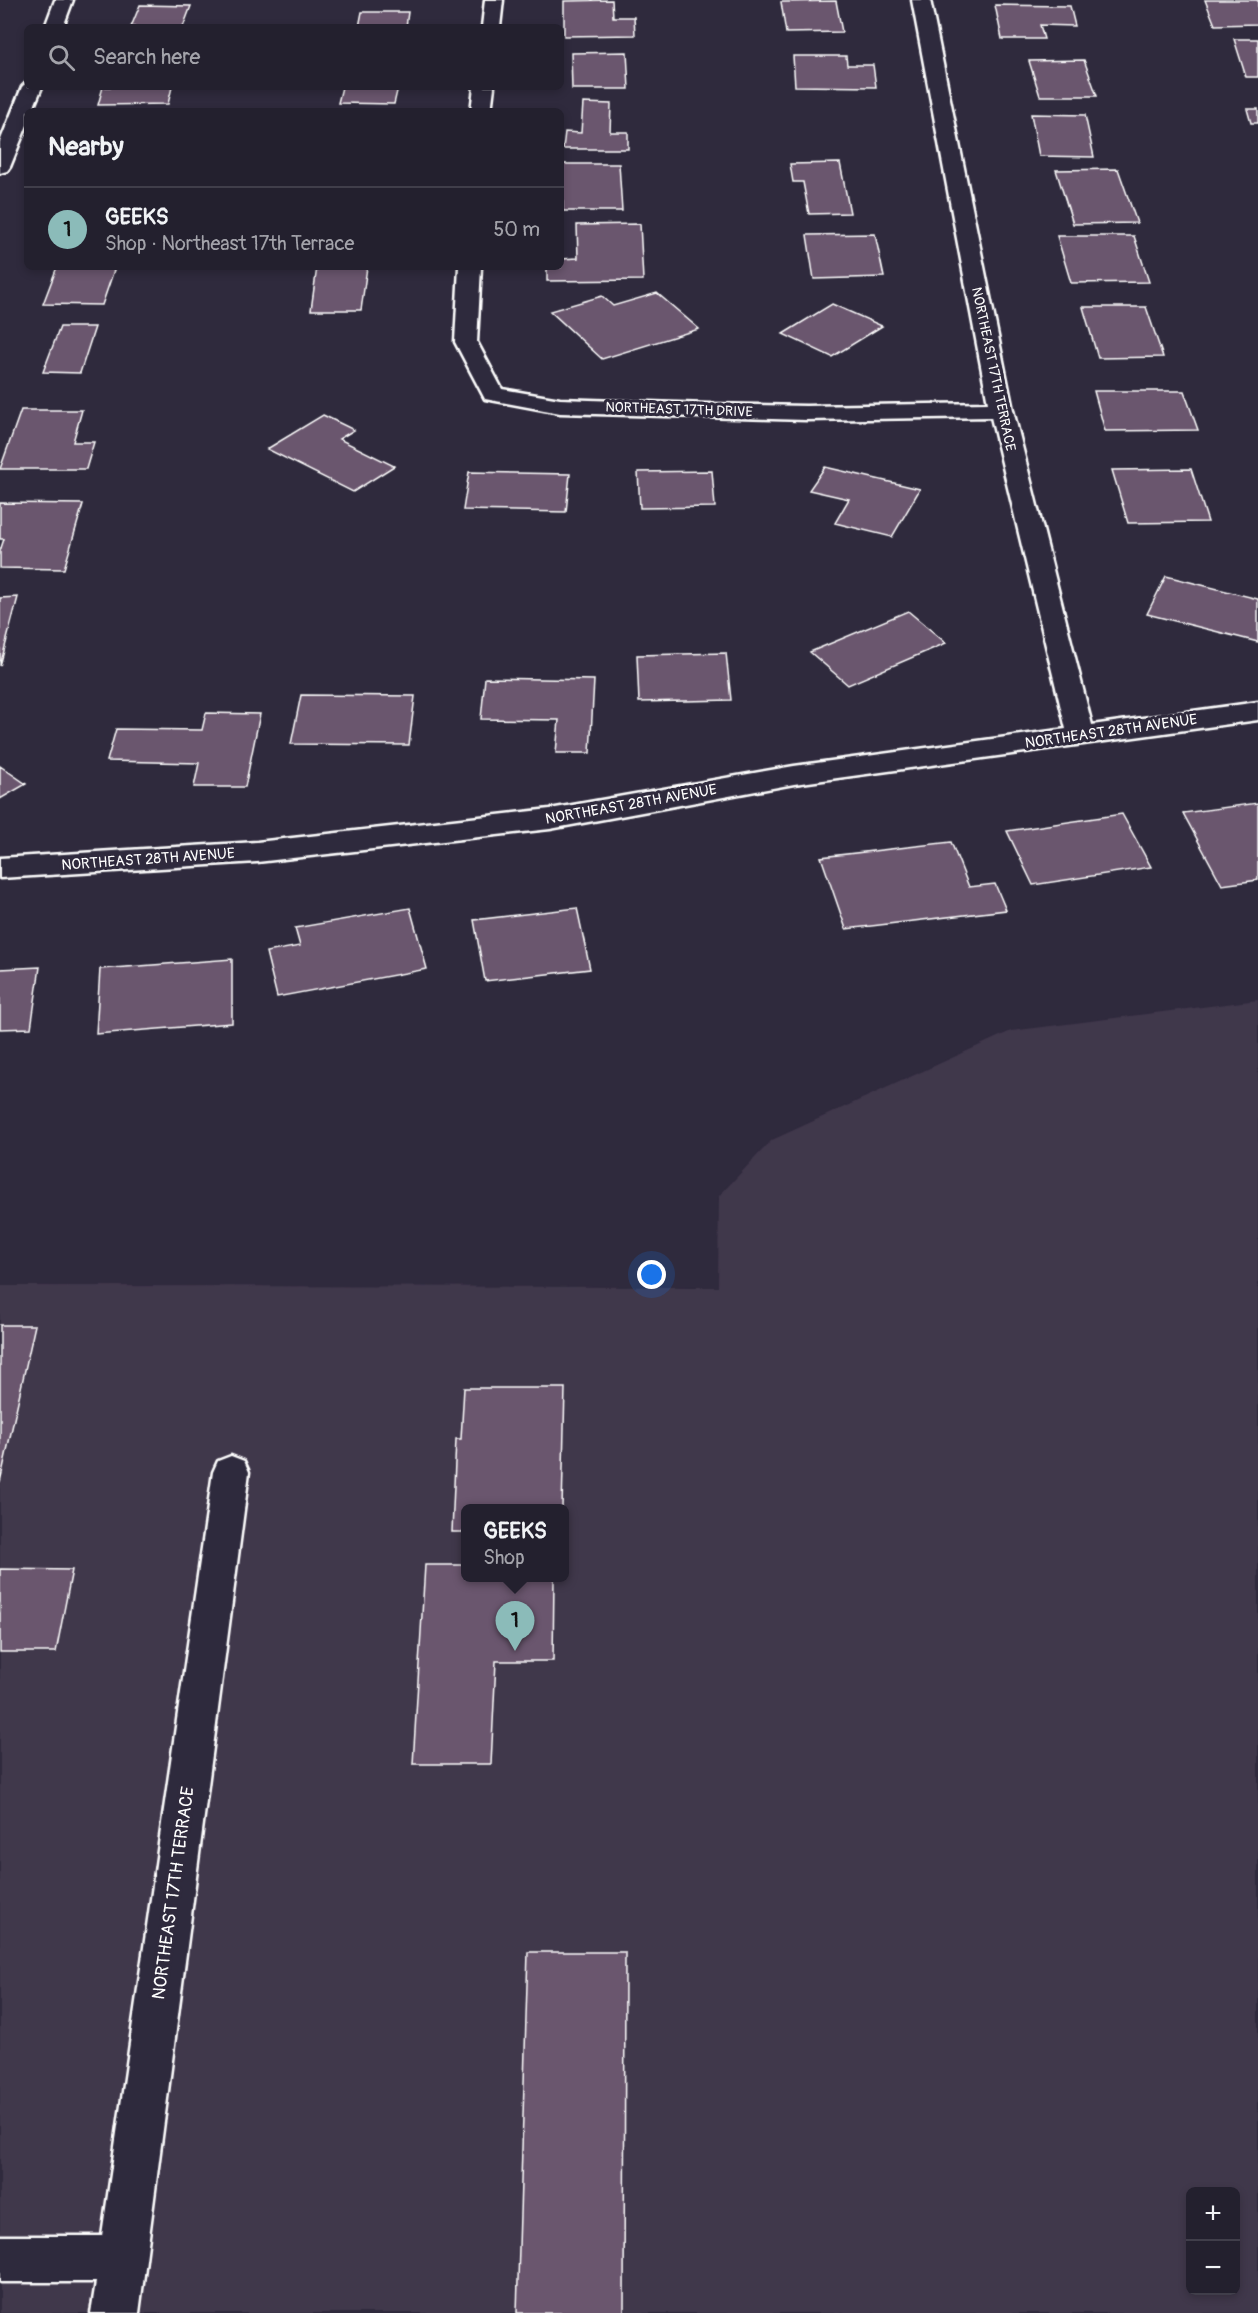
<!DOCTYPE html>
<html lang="en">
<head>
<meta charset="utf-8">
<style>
	:root { --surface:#23202e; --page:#2f2d3a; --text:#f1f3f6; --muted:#a3a3aa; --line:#403e4a; --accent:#8bbbb9 }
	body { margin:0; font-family:Pangolin,sans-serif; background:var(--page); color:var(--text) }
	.controls { position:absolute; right:18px; bottom:18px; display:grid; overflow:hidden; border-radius:9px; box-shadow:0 3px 9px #0003 }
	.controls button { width:54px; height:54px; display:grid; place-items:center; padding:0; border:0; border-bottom:2px solid var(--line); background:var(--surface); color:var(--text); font:30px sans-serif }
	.you { position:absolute; left:652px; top:1275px; width:21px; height:21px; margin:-15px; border:4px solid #fff; border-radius:50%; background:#1a73e8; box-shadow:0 0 0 9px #1a73e833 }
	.badge { display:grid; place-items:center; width:39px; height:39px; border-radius:50%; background:var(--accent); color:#111; font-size:20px; font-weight:700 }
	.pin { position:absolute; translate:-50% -50px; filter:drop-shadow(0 2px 3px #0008) }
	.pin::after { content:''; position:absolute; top:32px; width:21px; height:18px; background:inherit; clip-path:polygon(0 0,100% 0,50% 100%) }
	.popup { position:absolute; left:461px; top:1504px; width:108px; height:78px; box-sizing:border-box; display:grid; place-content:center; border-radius:9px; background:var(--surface); filter:drop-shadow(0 2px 4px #0005); font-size:20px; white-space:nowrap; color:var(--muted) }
	.popup b { font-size:22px; color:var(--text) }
	.popup::after { content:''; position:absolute; left:50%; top:100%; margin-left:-12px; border:12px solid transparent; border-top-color:var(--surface) }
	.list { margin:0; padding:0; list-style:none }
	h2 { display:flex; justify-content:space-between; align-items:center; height:78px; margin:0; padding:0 24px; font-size:26px }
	h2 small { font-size:20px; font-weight:400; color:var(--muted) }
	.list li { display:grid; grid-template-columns:39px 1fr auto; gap:18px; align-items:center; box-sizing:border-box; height:84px; padding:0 24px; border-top:2px solid var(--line) }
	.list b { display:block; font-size:22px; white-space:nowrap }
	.list p { margin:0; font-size:20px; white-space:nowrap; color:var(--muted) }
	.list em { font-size:20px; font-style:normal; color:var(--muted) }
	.icon { flex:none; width:33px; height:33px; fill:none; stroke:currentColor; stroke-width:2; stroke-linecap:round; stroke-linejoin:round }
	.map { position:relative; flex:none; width:1258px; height:2313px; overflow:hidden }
	.search { position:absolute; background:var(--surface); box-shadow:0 3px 9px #0003; left:24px; top:24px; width:540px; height:66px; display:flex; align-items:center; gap:15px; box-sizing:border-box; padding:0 21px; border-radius:9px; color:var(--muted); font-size:22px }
	.panel { position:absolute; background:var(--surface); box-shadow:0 3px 9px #0003; left:24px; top:108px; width:540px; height:162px; border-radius:9px }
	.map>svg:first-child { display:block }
	.built { fill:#41374c; fill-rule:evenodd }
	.building { fill:#6b566e; stroke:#fff; stroke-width:1.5 }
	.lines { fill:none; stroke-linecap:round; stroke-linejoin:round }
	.minor-casing { stroke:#fff; stroke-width:5 }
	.minor { fill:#2f2a3d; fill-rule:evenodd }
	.labels { text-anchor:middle; stroke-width:6; stroke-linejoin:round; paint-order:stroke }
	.far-street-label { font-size:14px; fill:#fff; stroke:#2f2a3d }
	.street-label { font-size:15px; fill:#fff; stroke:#2f2a3d }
	.near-street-label { font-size:18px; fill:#fff; stroke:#2f2a3d }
</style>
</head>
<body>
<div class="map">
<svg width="1258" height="2313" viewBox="0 0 1258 2313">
	<rect width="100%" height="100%" fill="#2f2a3d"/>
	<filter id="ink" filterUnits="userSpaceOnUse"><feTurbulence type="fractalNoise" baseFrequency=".0167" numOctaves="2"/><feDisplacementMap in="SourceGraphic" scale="12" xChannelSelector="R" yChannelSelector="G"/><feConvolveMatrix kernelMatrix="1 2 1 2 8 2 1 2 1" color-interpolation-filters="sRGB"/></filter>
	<g filter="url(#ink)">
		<!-- built -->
		<path class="built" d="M 1258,1000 L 1258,2313 L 0,2313 L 0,1286 L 718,1287 L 719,1196 L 772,1140 L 1011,1031 ZM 466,1508 L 564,1508 L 564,1578 L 466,1578 ZM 1190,2192 L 1236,2192 L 1236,2290 L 1190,2290 Z"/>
		<!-- building -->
		<path class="building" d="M 612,0 L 613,17 L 634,17 L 635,35 L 564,36 L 564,1 Z
			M 1205,0 L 1258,0 L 1258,24 L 1215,25 Z
			M 836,1 L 842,32 L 786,33 L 781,2 Z
			M 140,5 L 191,6 L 183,27 L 131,27 Z
			M 995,5 L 1070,6 L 1075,26 L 1040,25 L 1044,39 L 1002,39 Z
			M 362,12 L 408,12 L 406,27 L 359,27 Z
			M 1234,39 L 1258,39 L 1258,77 L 1246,77 Z
			M 627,52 L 629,89 L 572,89 L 571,53 Z
			M 793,56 L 846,56 L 847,65 L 873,65 L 876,87 L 795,86 Z
			M 1084,60 L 1097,96 L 1040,96 L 1029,61 Z
			M 103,87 L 172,87 L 168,104 L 98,105 Z
			M 342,87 L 398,87 L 394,104 L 338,103 Z
			M 583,103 L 611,104 L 610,132 L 628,132 L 628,149 L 563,149 L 565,132 L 581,133 Z
			M 1247,109 L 1258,109 L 1258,123 L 1251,123 Z
			M 1031,114 L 1085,115 L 1094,157 L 1039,156 Z
			M 840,163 L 850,213 L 809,214 L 803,182 L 793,182 L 790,164 Z
			M 562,164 L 619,164 L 622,211 L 563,211 Z
			M 1118,169 L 1137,223 L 1073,224 L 1056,170 Z
			M 640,224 L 643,280 L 547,281 L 547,267 L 561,267 L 561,259 L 578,258 L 577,225 Z
			M 875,234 L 884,277 L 814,279 L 807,235 Z
			M 1057,236 L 1134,236 L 1149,282 L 1071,283 Z
			M 57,267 L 115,267 L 102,305 L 43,304 Z
			M 317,267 L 367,267 L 361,310 L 311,310 Z
			M 657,293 L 699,329 L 602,359 L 550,311 L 602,296 L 613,306 Z
			M 832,304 L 882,326 L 832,357 L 783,334 Z
			M 1083,307 L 1146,307 L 1163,357 L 1098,358 Z
			M 60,327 L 95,327 L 80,373 L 43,372 Z
			M 1094,391 L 1184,391 L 1198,430 L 1105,431 Z
			M 21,410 L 82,410 L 73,442 L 94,442 L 86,469 L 0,469 Z
			M 323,415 L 354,430 L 339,439 L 394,466 L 353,492 L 267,449 Z
			M 825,467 L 920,489 L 892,537 L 835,523 L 849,499 L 809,490 Z
			M 1191,469 L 1208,522 L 1128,523 L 1112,470 Z
			M 712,471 L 715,507 L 640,508 L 638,472 Z
			M 469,472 L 570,474 L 566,512 L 463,510 Z
			M 0,503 L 83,504 L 64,569 L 0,568 L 0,551 L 4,539 L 0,539 Z
			M 1166,576 L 1258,599 L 1258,642 L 1147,614 Z
			M 18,597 L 0,666 L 0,598 Z
			M 908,611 L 946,643 L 848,685 L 810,652 Z
			M 726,653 L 731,700 L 639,702 L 637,655 Z
			M 485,678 L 594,680 L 590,753 L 556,753 L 559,720 L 481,719 Z
			M 301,695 L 415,696 L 409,745 L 291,744 Z
			M 206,713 L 260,714 L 245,787 L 194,787 L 199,763 L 107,761 L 116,729 L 202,730 Z
			M 0,766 L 26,784 L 0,799 Z
			M 1258,803 L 1258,880 L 1222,885 L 1183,813 Z
			M 1122,814 L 1151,867 L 1033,885 L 1007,831 Z
			M 951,842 L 969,887 L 995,884 L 1006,910 L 846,929 L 821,857 Z
			M 410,908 L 427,969 L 277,997 L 266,952 L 300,946 L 295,928 Z
			M 577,908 L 590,969 L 485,981 L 474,920 Z
			M 232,959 L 232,1023 L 96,1034 L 100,969 Z
			M 40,967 L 31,1028 L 0,1029 L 0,969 Z
			M 0,1325 L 35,1325 L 0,1482 Z
			M 464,1388 L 565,1388 L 562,1508 L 466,1508 L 466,1532 L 452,1532 L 456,1439 L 461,1439 Z
			M 425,1565 L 466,1565 L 466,1578 L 554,1578 L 553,1661 L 496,1661 L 491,1764 L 413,1764 Z
			M 0,1569 L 72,1570 L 56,1652 L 0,1652 Z
			M 528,1952 L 625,1952 L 624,2313 L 517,2313 Z"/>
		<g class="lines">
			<!-- minor casing -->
			<g class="minor-casing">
				<path id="minor" d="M 55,0 L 73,0 L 63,27 L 45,27 Z
					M 485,0 L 503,0 L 500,27 L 482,27 Z
					M 912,0 L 930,0 L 1013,410 L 1092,725 L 1258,702 L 1258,720 L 794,784 L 550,829 L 257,862 L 0,878 L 0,858 L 257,842 L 550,809 L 794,766 L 1066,729 L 991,417 L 806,420 L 560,413 L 485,399 L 455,342 L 459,267 L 481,267 L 477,342 L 502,389 L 560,399 L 708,404 L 806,406 L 988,403 Z
					M 27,82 L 27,87 L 42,87 L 32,111 L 27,111 L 27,125 L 10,167 L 7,171 L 0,173 L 0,142 L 22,87 Z
					M 474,87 L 494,87 L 491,111 L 471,111 Z
					M 231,1456 L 244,1461 L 249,1472 L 139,2313 L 91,2313 L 96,2282 L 0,2282 L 0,2236 L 102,2236 L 213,1472 L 218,1461 Z"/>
			</g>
			<!-- minor -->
			<use href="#minor" class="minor"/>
		</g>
	</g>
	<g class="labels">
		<!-- far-street labels -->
		<g class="far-street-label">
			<text transform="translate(994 369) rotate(78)" y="5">NORTHEAST 17TH TERRACE</text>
			<text transform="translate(679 409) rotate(2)" y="5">NORTHEAST 17TH DRIVE</text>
		</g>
		<!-- street labels -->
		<g class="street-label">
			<text transform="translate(1111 731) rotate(-8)" y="5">NORTHEAST 28TH AVENUE</text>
			<text transform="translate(631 804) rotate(-10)" y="5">NORTHEAST 28TH AVENUE</text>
			<text transform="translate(148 859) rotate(-4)" y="5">NORTHEAST 28TH AVENUE</text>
		</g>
		<!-- near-street labels -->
		<g class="near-street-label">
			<text transform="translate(173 1893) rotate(-82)" y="6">NORTHEAST 17TH TERRACE</text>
		</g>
	</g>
</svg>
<div class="controls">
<button>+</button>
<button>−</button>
</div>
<div class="you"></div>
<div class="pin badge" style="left:515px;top:1651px">1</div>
<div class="popup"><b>GEEKS</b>Shop</div>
<div class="search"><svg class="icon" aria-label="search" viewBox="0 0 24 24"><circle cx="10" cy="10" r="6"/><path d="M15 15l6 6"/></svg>Search here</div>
<section class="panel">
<h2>Nearby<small></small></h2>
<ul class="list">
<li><span class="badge">1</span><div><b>GEEKS</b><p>Shop · Northeast 17th Terrace</p></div><em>50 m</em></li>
</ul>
</section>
</div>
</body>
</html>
